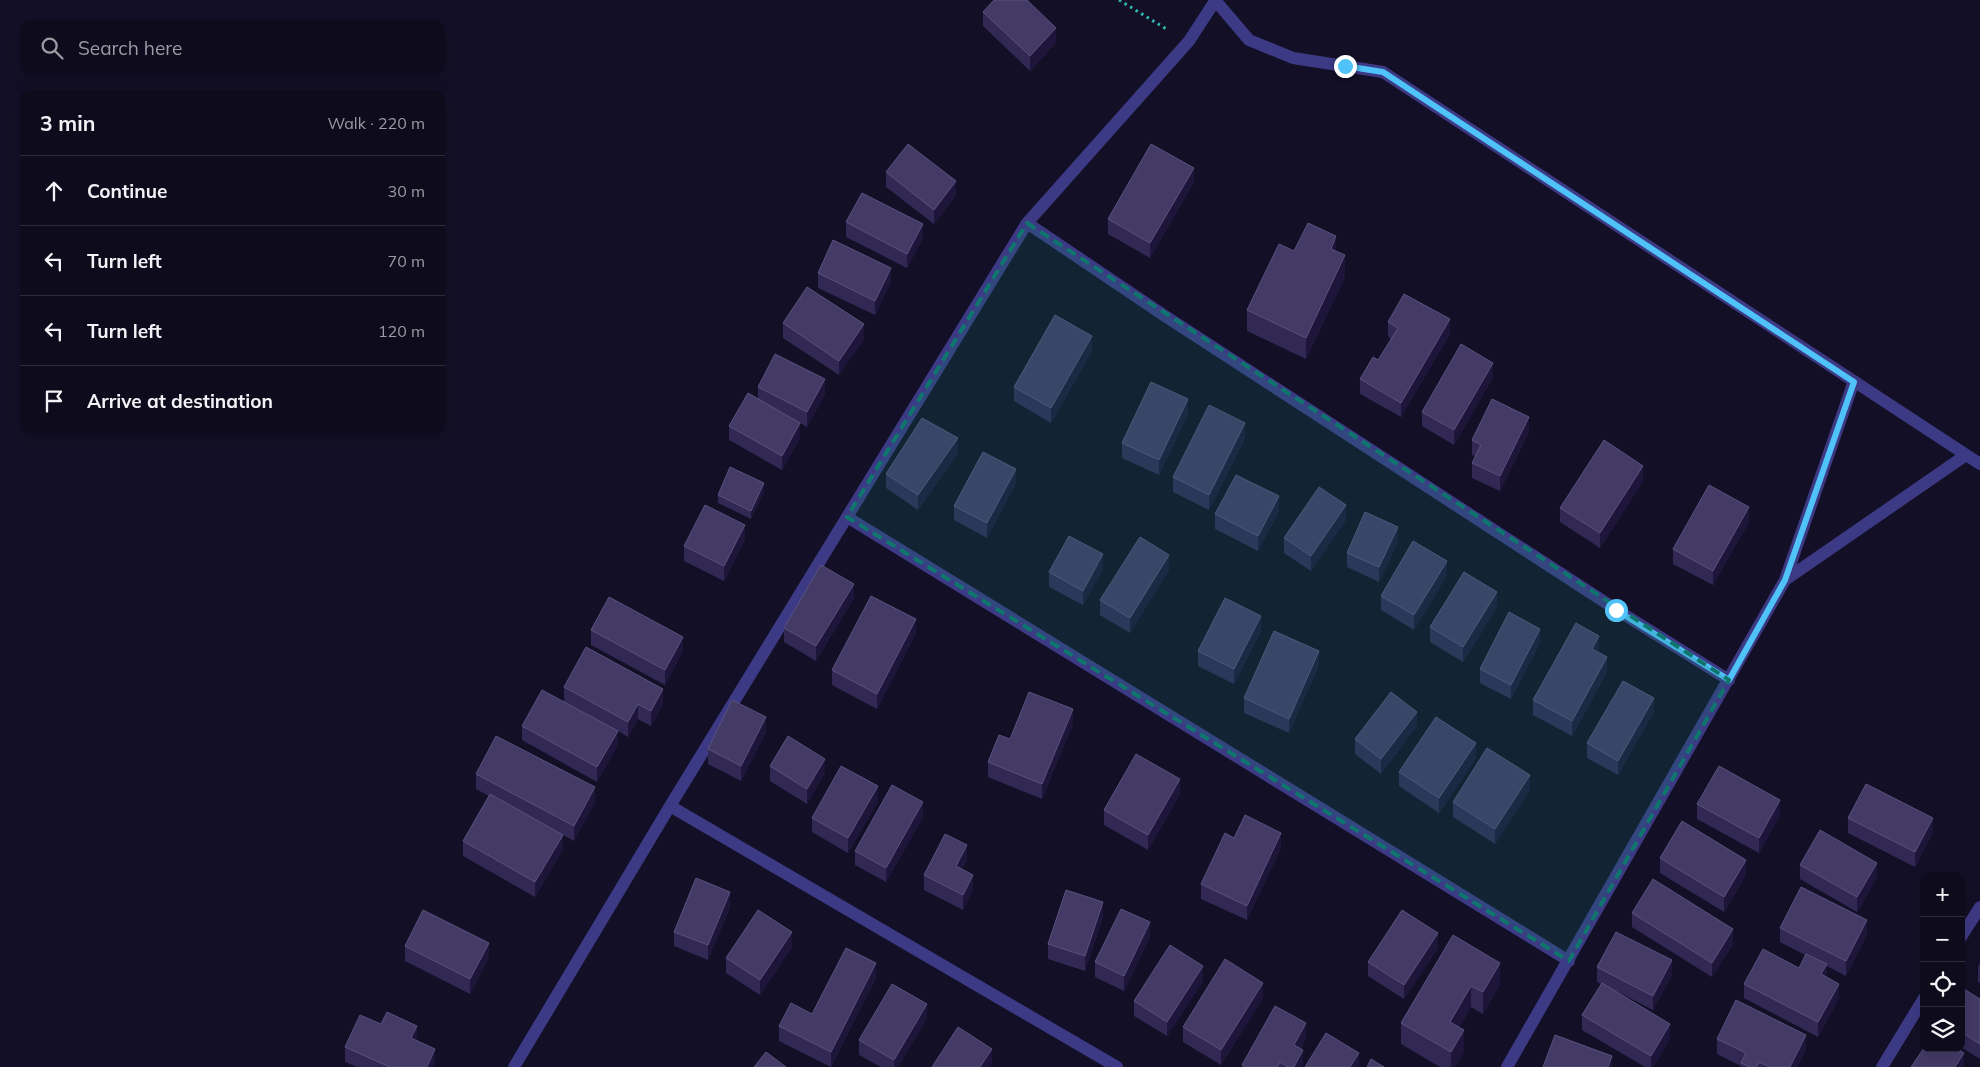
<!DOCTYPE html>
<html lang="en">
<head>
<meta charset="utf-8">
<style>
	:root { --surface:#0e0b1c; --page:#171425; --text:#f1f3f6; --muted:#9b9ba3; --line:#2e2b3b }
	body { margin:0; font-family:Mulish,sans-serif; background:var(--page); color:var(--text) }
	.controls { position:absolute; right:15px; bottom:15px; display:grid; overflow:hidden; border-radius:10px; box-shadow:0 5px 20px #0002 }
	.controls button { width:45px; height:45px; display:grid; place-items:center; padding:0; border:0; border-bottom:1px solid var(--line); background:var(--surface); color:var(--text); font:25px sans-serif }
	.stop { position:absolute; width:15px; height:15px; margin:-11px; border:4px solid #4fc3f7; border-radius:50%; background:#fff }
	.stop.end { background:#4fc3f7; border-color:#fff; box-shadow:0 1px 5px #0008 }
	.list { margin:0; padding:0; list-style:none }
	h2 { display:flex; justify-content:space-between; align-items:center; height:65px; margin:0; padding:0 20px; font-size:21px }
	h2 small { font-size:16px; font-weight:400; color:var(--muted) }
	.list li { display:grid; grid-template-columns:32px 1fr auto; gap:15px; align-items:center; box-sizing:border-box; height:70px; padding:0 20px; border-top:1px solid var(--line) }
	.list b { display:block; font-size:19px; white-space:nowrap }
	.list em { font-size:16px; font-style:normal; color:var(--muted) }
	.icon { flex:none; width:28px; height:28px; fill:none; stroke:currentColor; stroke-width:2; stroke-linecap:round; stroke-linejoin:round }
	.map { position:relative; flex:none; width:1980px; height:1067px; overflow:hidden }
	.search { position:absolute; background:var(--surface); box-shadow:0 5px 20px #0002; left:20px; top:20px; width:425px; height:55px; display:flex; align-items:center; gap:12px; box-sizing:border-box; padding:0 18px; border-radius:10px; color:var(--muted); font-size:19px }
	.panel { position:absolute; background:var(--surface); box-shadow:0 5px 20px #0002; left:20px; top:90px; width:425px; height:345px; border-radius:10px }
	.map>svg:first-child { display:block }
	.lines { fill:none; stroke-linecap:round; stroke-linejoin:round }
	.path { stroke:#2fb8b0; stroke-width:3; stroke-dasharray:2.5 4; stroke-linecap:butt }
	.minor { stroke:#3d3a85; stroke-width:12 }
	.wall { fill:#312854 }
	.shaded-wall { fill:#1d163a }
	.building { fill:#433a66; stroke:#5a527e }
	.route { stroke:#4fc3f7; stroke-width:6 }
	.marked { fill:#0f766e; fill-opacity:0.2; stroke:#0f766e; stroke-width:4; stroke-dasharray:10 6; stroke-linejoin:round }
</style>
</head>
<body>
<div class="map">
<svg width="1980" height="1067" viewBox="0 0 1980 1067">
	<rect width="100%" height="100%" fill="#130f26"/>
	<g class="lines">
		<!-- path -->
		<path class="path" d="M 1119,0 L 1168,30"/>
		<!-- minor -->
		<path class="minor" d="M 1215,0 L 1249,40 L 1293,58 L 1383,72 L 1980,464
			M 1027,223 L 1162,314 L 1617,610 L 1729,680
			M 847,517 L 1569,961
			M 1785,580 L 1966,455
			M 670,806 L 1117,1067
			M 1961,937 L 1980,907
			M 514,1067 L 670,806 L 1027,223 L 1189,41 L 1215,1
			M 1507,1067 L 1785,580 L 1854,381
			M 1882,1067 L 1924,998"/>
	</g>
	<!-- wall -->
	<path class="wall" d="M 983,12 L 1056,43 L 1030,71 L 983,26 Z
		M 886,172 L 956,195 L 934,224 L 886,187 Z
		M 1194,182 L 1150,258 L 1108,234 L 1108,219 Z
		M 846,222 L 923,238 L 907,268 L 846,237 Z
		M 1294,251 L 1336,251 L 1345,277 L 1306,359 L 1247,331 L 1247,310 Z
		M 818,273 L 891,282 L 875,315 L 818,288 Z
		M 1388,322 L 1450,334 L 1401,417 L 1360,394 L 1360,379 L 1378,360 L 1391,339 L 1388,336 Z
		M 783,323 L 864,339 L 839,375 L 783,338 Z
		M 1092,351 L 1051,423 L 1014,401 L 1014,387 Z
		M 1493,377 L 1454,445 L 1422,426 L 1422,412 Z
		M 758,387 L 825,394 L 807,427 L 793,419 L 800,438 L 782,470 L 729,440 L 729,426 L 758,399 Z
		M 1188,414 L 1159,475 L 1122,458 L 1122,443 Z
		M 1529,432 L 1500,491 L 1472,478 L 1472,463 L 1475,456 L 1472,455 L 1472,440 Z
		M 1245,438 L 1209,510 L 1173,492 L 1173,477 Z
		M 958,453 L 918,510 L 886,488 L 886,474 Z
		M 1643,481 L 1600,548 L 1560,522 L 1560,508 Z
		M 1016,483 L 987,538 L 954,520 L 954,506 Z
		M 764,491 L 751,519 L 718,503 L 718,495 Z
		M 1279,511 L 1258,551 L 1215,529 L 1215,514 Z
		M 1346,520 L 1311,571 L 1284,553 L 1284,538 Z
		M 1749,522 L 1713,585 L 1673,564 L 1673,549 Z
		M 745,540 L 724,581 L 684,561 L 684,546 Z
		M 1398,542 L 1379,582 L 1347,567 L 1347,553 Z
		M 1103,569 L 1083,605 L 1049,587 L 1049,572 Z
		M 1169,570 L 1130,633 L 1100,615 L 1100,600 Z
		M 1447,575 L 1414,630 L 1381,610 L 1381,596 Z
		M 854,598 L 816,661 L 784,642 L 784,628 Z
		M 1497,607 L 1463,662 L 1430,642 L 1430,627 Z
		M 591,630 L 683,651 L 665,685 L 591,645 Z
		M 1261,631 L 1234,684 L 1198,666 L 1198,651 Z
		M 916,633 L 877,709 L 832,685 L 832,670 Z
		M 1540,643 L 1511,699 L 1480,683 L 1480,669 Z
		M 1599,651 L 1599,653 L 1607,672 L 1572,736 L 1533,715 L 1533,700 Z
		M 1319,665 L 1289,733 L 1244,713 L 1244,698 Z
		M 564,687 L 663,704 L 651,726 L 638,719 L 628,737 L 618,731 L 618,745 L 597,782 L 522,740 L 522,726 L 564,702 Z
		M 1654,712 L 1618,775 L 1587,758 L 1587,743 Z
		M 1073,724 L 1042,799 L 988,777 L 988,762 Z
		M 1417,726 L 1381,774 L 1355,754 L 1355,739 Z
		M 766,732 L 741,781 L 708,764 L 708,749 Z
		M 1476,758 L 1439,813 L 1399,786 L 1399,772 Z
		M 770,766 L 825,773 L 807,804 L 770,781 Z
		M 476,774 L 595,802 L 574,841 L 563,835 L 563,849 L 535,897 L 463,856 L 463,841 L 489,796 L 476,789 Z
		M 1530,790 L 1495,844 L 1453,817 L 1453,802 Z
		M 1180,794 L 1148,850 L 1104,825 L 1104,810 Z
		M 878,801 L 848,853 L 812,832 L 812,818 Z
		M 1697,804 L 1780,815 L 1759,853 L 1697,819 Z
		M 923,817 L 886,882 L 855,865 L 855,851 Z
		M 1848,818 L 1933,832 L 1915,867 L 1848,833 Z
		M 1234,838 L 1281,848 L 1247,920 L 1201,899 L 1201,884 Z
		M 1660,858 L 1746,875 L 1724,912 L 1660,873 Z
		M 967,860 L 962,869 L 973,889 L 963,910 L 924,890 L 924,875 Z
		M 1800,865 L 1877,877 L 1857,912 L 1800,879 Z
		M 730,907 L 708,960 L 674,946 L 674,932 Z
		M 1632,913 L 1733,944 L 1712,977 L 1632,927 Z
		M 1103,917 L 1085,971 L 1048,959 L 1048,944 Z
		M 1780,928 L 1867,935 L 1846,976 L 1827,966 L 1827,977 L 1839,998 L 1818,1037 L 1744,998 L 1744,984 L 1799,968 L 1805,955 L 1780,942 Z
		M 1453,935 L 1500,984 L 1483,1014 L 1471,1007 L 1459,1028 L 1464,1052 L 1455,1067 L 1440,1067 L 1401,1044 L 1401,1023 Z
		M 1150,937 L 1124,991 L 1095,977 L 1095,962 Z
		M 405,946 L 489,957 L 470,994 L 405,961 Z
		M 792,947 L 760,995 L 726,973 L 726,958 Z
		M 1438,948 L 1404,999 L 1368,976 L 1368,962 Z
		M 1980,963 L 1980,983 L 1978,982 L 1978,967 Z
		M 1597,967 L 1672,975 L 1653,1010 L 1614,990 L 1670,1039 L 1653,1067 L 1645,1067 L 1582,1030 L 1582,1015 L 1601,984 L 1597,982 Z
		M 876,978 L 831,1067 L 779,1041 L 779,1026 L 812,1014 Z
		M 1203,981 L 1167,1036 L 1134,1016 L 1134,1001 Z
		M 1961,994 L 1980,999 L 1980,1059 L 1961,1047 Z
		M 1263,998 L 1221,1065 L 1183,1042 L 1183,1027 Z
		M 927,1018 L 898,1067 L 881,1067 L 859,1055 L 859,1040 Z
		M 1306,1038 L 1301,1048 L 1303,1064 L 1302,1067 L 1242,1067 L 1242,1065 Z
		M 1717,1039 L 1806,1049 L 1797,1067 L 1741,1067 L 1741,1066 L 1717,1054 Z
		M 417,1041 L 435,1063 L 434,1067 L 357,1067 L 345,1062 L 345,1047 Z"/>
	<!-- shaded-wall -->
	<path class="shaded-wall" d="M 1056,28 L 1056,43 L 1030,71 L 1030,56 Z
		M 1194,168 L 1194,182 L 1150,258 L 1150,243 Z
		M 956,181 L 956,195 L 934,224 L 934,210 Z
		M 923,224 L 923,238 L 907,268 L 907,254 Z
		M 1336,236 L 1336,258 L 1331,249 Z
		M 1345,255 L 1345,277 L 1306,359 L 1306,338 Z
		M 891,268 L 891,282 L 875,315 L 875,301 Z
		M 1450,319 L 1450,334 L 1401,417 L 1401,403 Z
		M 864,324 L 864,339 L 839,375 L 839,361 Z
		M 1092,336 L 1092,351 L 1051,423 L 1051,408 Z
		M 1493,363 L 1493,377 L 1454,445 L 1454,430 Z
		M 825,379 L 825,394 L 807,427 L 807,412 Z
		M 1188,399 L 1188,414 L 1159,475 L 1159,460 Z
		M 1529,417 L 1529,432 L 1500,491 L 1500,476 Z
		M 800,423 L 800,438 L 782,470 L 782,456 Z
		M 1245,423 L 1245,438 L 1209,510 L 1209,495 Z
		M 958,438 L 958,453 L 918,510 L 918,495 Z
		M 1643,466 L 1643,481 L 1600,548 L 1600,533 Z
		M 1016,469 L 1016,483 L 987,538 L 987,523 Z
		M 764,483 L 764,491 L 751,519 L 751,511 Z
		M 1279,496 L 1279,511 L 1258,551 L 1258,536 Z
		M 1346,505 L 1346,520 L 1311,571 L 1311,556 Z
		M 1749,507 L 1749,522 L 1713,585 L 1713,571 Z
		M 745,525 L 745,540 L 724,581 L 724,566 Z
		M 1398,527 L 1398,542 L 1379,582 L 1379,567 Z
		M 1103,554 L 1103,569 L 1083,605 L 1083,591 Z
		M 1169,555 L 1169,570 L 1130,633 L 1130,618 Z
		M 1447,561 L 1447,575 L 1414,630 L 1414,615 Z
		M 854,584 L 854,598 L 816,661 L 816,646 Z
		M 1497,592 L 1497,607 L 1463,662 L 1463,647 Z
		M 1261,616 L 1261,631 L 1234,684 L 1234,669 Z
		M 916,619 L 916,633 L 877,709 L 877,694 Z
		M 1540,629 L 1540,643 L 1511,699 L 1511,685 Z
		M 1599,636 L 1599,651 L 1592,664 L 1592,649 Z
		M 683,637 L 683,651 L 665,685 L 665,670 Z
		M 1319,651 L 1319,665 L 1289,733 L 1289,719 Z
		M 1607,657 L 1607,672 L 1572,736 L 1572,721 Z
		M 663,689 L 663,704 L 651,726 L 651,711 Z
		M 1654,698 L 1654,712 L 1618,775 L 1618,761 Z
		M 638,704 L 638,719 L 628,737 L 628,722 Z
		M 1073,709 L 1073,724 L 1042,799 L 1042,784 Z
		M 1417,712 L 1417,726 L 1381,774 L 1381,759 Z
		M 766,717 L 766,732 L 741,781 L 741,766 Z
		M 618,731 L 618,745 L 597,782 L 597,767 Z
		M 1476,743 L 1476,758 L 1439,813 L 1439,798 Z
		M 825,759 L 825,773 L 807,804 L 807,789 Z
		M 1530,775 L 1530,790 L 1495,844 L 1495,829 Z
		M 1180,779 L 1180,794 L 1148,850 L 1148,835 Z
		M 878,786 L 878,801 L 848,853 L 848,838 Z
		M 595,787 L 595,802 L 574,841 L 574,826 Z
		M 1780,800 L 1780,815 L 1759,853 L 1759,838 Z
		M 923,802 L 923,817 L 886,882 L 886,868 Z
		M 1933,818 L 1933,832 L 1915,867 L 1915,852 Z
		M 1281,833 L 1281,848 L 1247,920 L 1247,906 Z
		M 563,835 L 563,849 L 535,897 L 535,882 Z
		M 967,845 L 967,860 L 956,880 L 956,866 Z
		M 1746,860 L 1746,875 L 1724,912 L 1724,897 Z
		M 1877,863 L 1877,877 L 1857,912 L 1857,897 Z
		M 973,875 L 973,889 L 963,910 L 963,895 Z
		M 730,892 L 730,907 L 708,960 L 708,945 Z
		M 1103,902 L 1103,917 L 1085,971 L 1085,956 Z
		M 1867,920 L 1867,935 L 1846,976 L 1846,961 Z
		M 1150,922 L 1150,937 L 1124,991 L 1124,976 Z
		M 1733,929 L 1733,944 L 1712,977 L 1712,963 Z
		M 792,932 L 792,947 L 760,995 L 760,980 Z
		M 1438,933 L 1438,948 L 1404,999 L 1404,985 Z
		M 489,943 L 489,957 L 470,994 L 470,979 Z
		M 1672,960 L 1672,975 L 1653,1010 L 1653,996 Z
		M 876,963 L 876,978 L 831,1067 L 831,1052 Z
		M 1500,963 L 1500,984 L 1483,1014 L 1483,992 Z
		M 1827,964 L 1827,979 L 1821,974 Z
		M 1203,966 L 1203,981 L 1167,1036 L 1167,1022 Z
		M 1263,983 L 1263,998 L 1221,1065 L 1221,1050 Z
		M 1839,984 L 1839,998 L 1818,1037 L 1818,1022 Z
		M 1471,986 L 1471,1007 L 1450,1043 L 1450,1022 Z
		M 927,1004 L 927,1018 L 898,1067 L 894,1067 L 894,1060 Z
		M 1306,1023 L 1306,1038 L 1294,1060 L 1294,1045 Z
		M 1670,1024 L 1670,1039 L 1653,1067 L 1651,1067 L 1651,1056 Z
		M 417,1026 L 417,1040 L 411,1038 Z
		M 1464,1030 L 1464,1052 L 1455,1067 L 1451,1067 L 1451,1052 Z
		M 1806,1035 L 1806,1049 L 1797,1067 L 1790,1067 Z
		M 435,1049 L 435,1063 L 434,1067 L 427,1067 Z
		M 992,1049 L 992,1064 L 990,1067 L 980,1067 Z
		M 1303,1050 L 1303,1064 L 1302,1067 L 1294,1067 Z
		M 1359,1053 L 1359,1067 L 1350,1067 Z
		M 1964,1053 L 1964,1067 L 1955,1067 Z
		M 1612,1056 L 1612,1067 L 1608,1067 Z"/>
	<!-- building -->
	<path class="building" d="M 994,0 L 1027,0 L 1056,28 L 1030,56 L 983,12 Z
		M 908,144 L 956,181 L 934,210 L 886,172 Z
		M 1151,144 L 1194,168 L 1150,243 L 1108,219 Z
		M 862,193 L 923,224 L 907,254 L 846,222 Z
		M 1308,223 L 1336,236 L 1331,249 L 1345,255 L 1306,338 L 1247,310 L 1279,244 L 1294,251 Z
		M 833,240 L 891,268 L 875,301 L 818,273 Z
		M 807,287 L 864,324 L 839,361 L 783,323 Z
		M 1404,294 L 1450,319 L 1401,403 L 1360,379 L 1373,357 L 1378,360 L 1398,328 L 1388,322 Z
		M 1055,315 L 1092,336 L 1051,408 L 1014,387 Z
		M 1461,344 L 1493,363 L 1454,430 L 1422,412 Z
		M 775,354 L 825,379 L 807,412 L 758,387 Z
		M 1151,382 L 1188,399 L 1159,460 L 1122,443 Z
		M 748,393 L 800,423 L 782,456 L 729,426 Z
		M 1492,399 L 1529,417 L 1500,476 L 1472,463 L 1481,445 L 1472,440 Z
		M 1209,405 L 1245,423 L 1209,495 L 1173,477 Z
		M 922,418 L 958,438 L 918,495 L 886,474 Z
		M 1604,440 L 1643,466 L 1600,533 L 1560,508 Z
		M 983,452 L 1016,469 L 987,523 L 954,506 Z
		M 730,467 L 764,483 L 751,511 L 718,495 Z
		M 1236,475 L 1279,496 L 1258,536 L 1215,514 Z
		M 1709,485 L 1749,507 L 1713,571 L 1673,549 Z
		M 1319,487 L 1346,505 L 1311,556 L 1284,538 Z
		M 705,505 L 745,525 L 724,566 L 684,546 Z
		M 1365,512 L 1398,527 L 1379,567 L 1347,553 Z
		M 1069,536 L 1103,554 L 1083,591 L 1049,572 Z
		M 1140,537 L 1169,555 L 1130,618 L 1100,600 Z
		M 1413,541 L 1447,561 L 1414,615 L 1381,596 Z
		M 821,565 L 854,584 L 816,646 L 784,628 Z
		M 1464,572 L 1497,592 L 1463,647 L 1430,627 Z
		M 871,596 L 916,619 L 877,694 L 832,670 Z
		M 609,597 L 683,637 L 665,670 L 591,630 Z
		M 1225,598 L 1261,616 L 1234,669 L 1198,651 Z
		M 1509,612 L 1540,629 L 1511,685 L 1480,669 Z
		M 1576,623 L 1599,636 L 1592,649 L 1607,657 L 1572,721 L 1533,700 Z
		M 1274,631 L 1319,651 L 1289,719 L 1244,698 Z
		M 586,647 L 663,689 L 651,711 L 638,704 L 628,722 L 564,687 Z
		M 1623,681 L 1654,698 L 1618,761 L 1587,743 Z
		M 542,690 L 618,731 L 597,767 L 522,726 Z
		M 1029,692 L 1073,709 L 1042,784 L 988,762 L 999,735 L 1010,739 Z
		M 1391,692 L 1417,712 L 1381,759 L 1355,739 Z
		M 732,700 L 766,717 L 741,766 L 708,749 Z
		M 1436,717 L 1476,743 L 1439,798 L 1399,772 Z
		M 496,736 L 595,787 L 574,826 L 476,774 Z
		M 788,736 L 825,759 L 807,789 L 770,766 Z
		M 1487,748 L 1530,775 L 1495,829 L 1453,802 Z
		M 1136,754 L 1180,779 L 1148,835 L 1104,810 Z
		M 841,766 L 878,786 L 848,838 L 812,818 Z
		M 1719,766 L 1780,800 L 1759,838 L 1697,804 Z
		M 1866,784 L 1933,818 L 1915,852 L 1848,818 Z
		M 892,785 L 923,802 L 886,868 L 855,851 Z
		M 490,794 L 563,835 L 535,882 L 463,841 Z
		M 1245,815 L 1281,833 L 1247,906 L 1201,884 L 1225,833 L 1234,838 Z
		M 1682,821 L 1746,860 L 1724,897 L 1660,858 Z
		M 1820,830 L 1877,863 L 1857,897 L 1800,865 Z
		M 945,834 L 967,845 L 956,866 L 973,875 L 963,895 L 924,875 Z
		M 696,878 L 730,892 L 708,945 L 674,932 Z
		M 1653,879 L 1733,929 L 1712,963 L 1632,913 Z
		M 1801,887 L 1867,920 L 1846,961 L 1780,928 Z
		M 1066,890 L 1103,902 L 1085,956 L 1048,944 Z
		M 1121,909 L 1150,922 L 1124,976 L 1095,962 Z
		M 423,910 L 489,943 L 470,979 L 405,946 Z
		M 758,910 L 792,932 L 760,980 L 726,958 Z
		M 1402,910 L 1438,933 L 1404,985 L 1368,962 Z
		M 1616,932 L 1672,960 L 1653,996 L 1597,967 Z
		M 1453,935 L 1500,963 L 1483,992 L 1471,986 L 1450,1022 L 1464,1030 L 1451,1052 L 1401,1023 Z
		M 1170,945 L 1203,966 L 1167,1022 L 1134,1001 Z
		M 846,948 L 876,963 L 831,1052 L 779,1026 L 791,1003 L 812,1014 Z
		M 1763,949 L 1799,968 L 1806,954 L 1827,964 L 1821,974 L 1839,984 L 1818,1022 L 1744,984 Z
		M 1225,959 L 1263,983 L 1221,1050 L 1183,1027 Z
		M 1602,983 L 1670,1024 L 1651,1056 L 1582,1015 Z
		M 892,984 L 927,1004 L 894,1060 L 859,1040 Z
		M 1964,989 L 1980,999 L 1980,1044 L 1961,1032 L 1961,994 Z
		M 1736,1000 L 1806,1035 L 1790,1067 L 1770,1067 L 1759,1062 L 1756,1067 L 1750,1067 L 1741,1063 L 1746,1053 L 1717,1039 Z
		M 1275,1006 L 1306,1023 L 1294,1045 L 1303,1050 L 1294,1067 L 1288,1067 L 1280,1062 L 1277,1067 L 1245,1067 L 1242,1065 Z
		M 387,1012 L 417,1026 L 411,1038 L 435,1049 L 427,1067 L 390,1067 L 345,1047 L 360,1015 L 381,1024 Z
		M 958,1027 L 992,1049 L 980,1067 L 932,1067 Z
		M 1326,1033 L 1359,1053 L 1350,1067 L 1305,1067 Z
		M 1555,1035 L 1612,1056 L 1608,1067 L 1543,1067 Z
		M 1924,1048 L 1956,1048 L 1964,1053 L 1955,1067 L 1911,1067 Z
		M 766,1052 L 786,1067 L 754,1067 Z
		M 1371,1059 L 1384,1067 L 1367,1067 Z"/>
	<g class="lines">
		<!-- route -->
		<path class="route" d="M 1345,66 L 1383,72 L 1854,382 L 1785,580 L 1729,680 L 1616,610"/>
	</g>
	<!-- marked area -->
	<path class="marked" d="M 1027,223 L 1729,680 L 1569,961 L 847,517 Z"/>
</svg>
<div class="controls">
<button>+</button>
<button>−</button>
<button><svg class="icon" aria-label="locate" viewBox="0 0 24 24"><circle cx="12" cy="12" r="6"/><path d="M12 2v4M12 18v4M2 12h4M18 12h4"/></svg></button>
<button><svg class="icon" aria-label="layers" viewBox="0 0 24 24"><path d="M12 4l9 5-9 5-9-5zM3 14l9 5 9-5"/></svg></button>
</div>
<div class="stop" style="left:1616px;top:610px"></div>
<div class="stop end" style="left:1345px;top:66px"></div>
<div class="search"><svg class="icon" aria-label="search" viewBox="0 0 24 24"><circle cx="10" cy="10" r="6"/><path d="M15 15l6 6"/></svg>Search here</div>
<section class="panel">
<h2>3 min<small>Walk · 220 m</small></h2>
<ul class="list">
<li><svg class="icon" aria-label="ahead" viewBox="0 0 24 24"><path d="M12 20V5M6 11l6-6 6 6"/></svg><div><b>Continue</b></div><em>30 m</em></li>
<li><svg class="icon" aria-label="left" viewBox="0 0 24 24"><path d="M17 20v-9H6M10 6l-5 5 5 5"/></svg><div><b>Turn left</b></div><em>70 m</em></li>
<li><svg class="icon" aria-label="left" viewBox="0 0 24 24"><path d="M17 20v-9H6M10 6l-5 5 5 5"/></svg><div><b>Turn left</b></div><em>120 m</em></li>
<li><svg class="icon" aria-label="arrive" viewBox="0 0 24 24"><path d="M6 21V4h12l-3 4 3 4H6"/></svg><div><b>Arrive at destination</b></div></li>
</ul>
</section>
</div>
</body>
</html>
